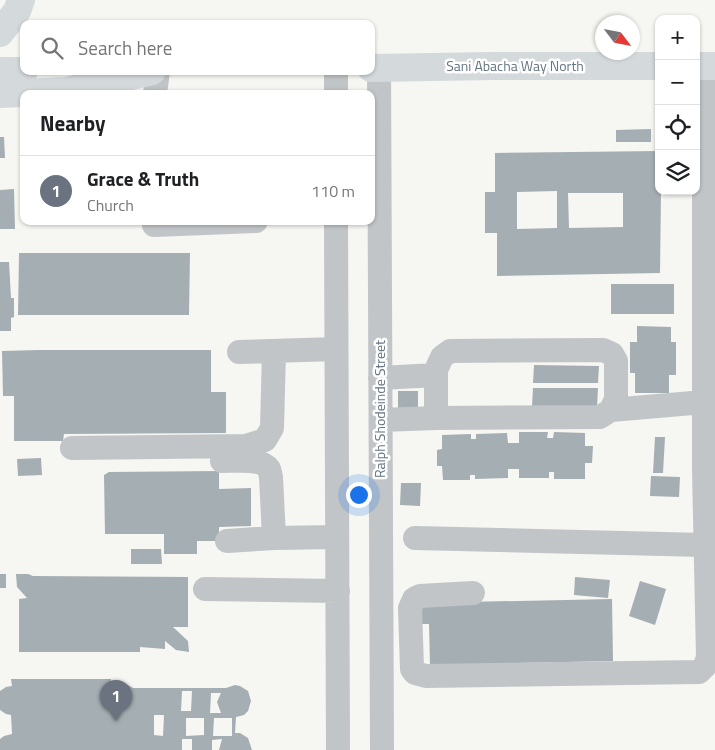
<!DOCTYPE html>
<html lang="en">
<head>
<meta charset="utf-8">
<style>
	:root { --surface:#fff; --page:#f2f2f2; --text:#202124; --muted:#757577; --line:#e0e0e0; --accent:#111827 }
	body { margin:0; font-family:"Titillium Web",sans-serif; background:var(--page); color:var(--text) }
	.controls { position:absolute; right:15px; top:15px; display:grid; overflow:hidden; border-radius:10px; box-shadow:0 1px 4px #0004 }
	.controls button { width:45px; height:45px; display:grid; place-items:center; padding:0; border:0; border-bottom:1px solid var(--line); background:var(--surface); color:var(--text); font:25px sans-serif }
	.compass { position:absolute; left:595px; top:15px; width:45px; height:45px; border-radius:50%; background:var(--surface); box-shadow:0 1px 4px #0004; rotate:122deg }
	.you { position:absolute; left:358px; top:494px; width:18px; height:18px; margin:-12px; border:4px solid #fff; border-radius:50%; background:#1a73e8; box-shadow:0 0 0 8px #1a73e833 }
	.badge { display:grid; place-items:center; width:32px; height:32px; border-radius:50%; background:var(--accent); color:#fff; font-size:16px; font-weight:700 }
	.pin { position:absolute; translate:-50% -41px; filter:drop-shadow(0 1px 2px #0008) }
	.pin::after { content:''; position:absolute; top:26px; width:18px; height:15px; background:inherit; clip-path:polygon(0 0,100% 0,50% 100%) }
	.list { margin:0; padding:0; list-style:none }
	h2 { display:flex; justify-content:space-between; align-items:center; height:65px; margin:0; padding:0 20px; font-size:21px }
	h2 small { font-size:16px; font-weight:400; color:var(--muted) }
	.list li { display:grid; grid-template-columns:32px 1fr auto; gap:15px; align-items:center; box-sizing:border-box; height:70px; padding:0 20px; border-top:1px solid var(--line) }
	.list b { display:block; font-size:19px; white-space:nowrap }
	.list p { margin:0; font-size:16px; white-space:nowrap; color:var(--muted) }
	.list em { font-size:16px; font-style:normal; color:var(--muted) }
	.icon { flex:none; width:28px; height:28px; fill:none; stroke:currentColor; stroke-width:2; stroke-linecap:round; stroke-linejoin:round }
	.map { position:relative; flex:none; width:715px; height:750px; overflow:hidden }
	.search { position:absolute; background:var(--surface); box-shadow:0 1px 4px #0004; left:20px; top:20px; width:355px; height:55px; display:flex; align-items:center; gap:12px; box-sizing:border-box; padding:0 18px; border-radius:10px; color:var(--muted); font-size:19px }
	.panel { position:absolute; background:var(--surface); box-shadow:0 1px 4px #0004; left:20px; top:90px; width:355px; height:135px; border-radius:10px }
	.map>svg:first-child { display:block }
	.building { fill:#a5aeb3; fill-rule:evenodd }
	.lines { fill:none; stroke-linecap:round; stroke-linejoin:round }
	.minor { stroke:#c1c5c8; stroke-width:24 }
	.highway { stroke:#d4d9dc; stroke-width:28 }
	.labels { text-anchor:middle; stroke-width:5; stroke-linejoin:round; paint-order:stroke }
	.street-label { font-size:14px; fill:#657682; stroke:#fff }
</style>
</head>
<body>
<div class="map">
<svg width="715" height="750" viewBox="0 0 715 750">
	<rect width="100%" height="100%" fill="#f6f6f2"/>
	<!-- building -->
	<path class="building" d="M 651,129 L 651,142 L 616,142 L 616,130 Z
		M 0,137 L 4,137 L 5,158 L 0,158 Z
		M 659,151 L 659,191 L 661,191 L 660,273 L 497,276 L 497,233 L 485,233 L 485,192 L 495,192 L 495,153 ZM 557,191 L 557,228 L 517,229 L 517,192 ZM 568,193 L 623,193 L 623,227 L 569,228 Z
		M 14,189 L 15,229 L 0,229 L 0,190 Z
		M 19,253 L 190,253 L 189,315 L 18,315 Z
		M 0,262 L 9,262 L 11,298 L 14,298 L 14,317 L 11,318 L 11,331 L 0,331 Z
		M 611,284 L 674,284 L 674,314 L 611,314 Z
		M 637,326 L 671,327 L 671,342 L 676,342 L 676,375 L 669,375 L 669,393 L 635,393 L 635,373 L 630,373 L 630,342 L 637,342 Z
		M 39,350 L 211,350 L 211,392 L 226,392 L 226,433 L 64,434 L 63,441 L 14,441 L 14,396 L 3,396 L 2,351 Z
		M 534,365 L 599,366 L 598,383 L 533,383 Z
		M 533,388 L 598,388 L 597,407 L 532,406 Z
		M 398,391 L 418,391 L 418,413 L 398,413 Z
		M 519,432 L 548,432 L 547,438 L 553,438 L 554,432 L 585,433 L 585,446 L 593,446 L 592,463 L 585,463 L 585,479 L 554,479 L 554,472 L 549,472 L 549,478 L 519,478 L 519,469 L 508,469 L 508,478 L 475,479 L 475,475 L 470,475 L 470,480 L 443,480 L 442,466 L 437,466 L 437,450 L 442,449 L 442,435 L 471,434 L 471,439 L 476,439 L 476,434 L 507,433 L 508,443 L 519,443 Z
		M 655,437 L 665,437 L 663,473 L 653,473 Z
		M 41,458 L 42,475 L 18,476 L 17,459 Z
		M 219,471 L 219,489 L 251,488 L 251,526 L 219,527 L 219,541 L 197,541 L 197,554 L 164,554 L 164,534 L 105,534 L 104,475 L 109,472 Z
		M 651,476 L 680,477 L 679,497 L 650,496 Z
		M 401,483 L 421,483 L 420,506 L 400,505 Z
		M 131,549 L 161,549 L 162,564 L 131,564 Z
		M 0,574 L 6,574 L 6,588 L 0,588 Z
		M 16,574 L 28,574 L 33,576 L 188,577 L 188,627 L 173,627 L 188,641 L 189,652 L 176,650 L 165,641 L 165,649 L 140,647 L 140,652 L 19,652 L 19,599 L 27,598 L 17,587 Z
		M 575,577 L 610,580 L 608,598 L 574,595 Z
		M 640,581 L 666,589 L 655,625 L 629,616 Z
		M 612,599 L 613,661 L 430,665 L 429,624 L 418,624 L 418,603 Z
		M 11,679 L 111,679 L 111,690 L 116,685 L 121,684 L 126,684 L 133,688 L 226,688 L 235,685 L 240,686 L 248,691 L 251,701 L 248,711 L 244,715 L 236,717 L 235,733 L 240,733 L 248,738 L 252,750 L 219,750 L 222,739 L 212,740 L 212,750 L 192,750 L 192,739 L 182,739 L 182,750 L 0,750 L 0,739 L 4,736 L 12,734 L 11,715 L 6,714 L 0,710 L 0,691 L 6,687 L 12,686 ZM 182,691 L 192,691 L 191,711 L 181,711 ZM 211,693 L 221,693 L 217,702 L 221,713 L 210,713 ZM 154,715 L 164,715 L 163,736 L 154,735 ZM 186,718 L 204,718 L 204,735 L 186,736 ZM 214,718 L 232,718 L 232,736 L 213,736 Z"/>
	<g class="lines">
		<!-- minor -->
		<path class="minor" d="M 379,67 L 382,750
			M 155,94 L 158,71
			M 336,94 L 336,71
			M 336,221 L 338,750
			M 154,225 L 256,221
			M 603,350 L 612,354 L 616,361 L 616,399 L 611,410 L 600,417 L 436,418 L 436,370 L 442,357 L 450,351 Z
			M 239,352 L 336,349
			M 380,378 L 436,375
			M 611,410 L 704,402
			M 381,420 L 436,418
			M 72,448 L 246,446 L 265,440 L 272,428 L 274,351
			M 222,461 C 233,461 262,458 269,469 C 270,471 270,474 271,477 L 274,538
			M 415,538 L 705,545
			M 227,541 L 274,538 L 337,537
			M 205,589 L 338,591
			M 473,593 L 420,596 L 414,599 L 410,608 L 412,669 L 415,673 L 426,676 L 699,672 L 705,666 L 708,657 L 704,470 L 704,66"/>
		<!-- highway -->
		<path class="highway" d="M 0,33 L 17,11 L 21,0
			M 696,66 L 715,66
			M 371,68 L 493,66 L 659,66
			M 0,71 L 24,71
			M 0,94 L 67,91 L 152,71"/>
	</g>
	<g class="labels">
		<!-- street labels -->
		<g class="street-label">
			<text x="515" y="71">Sani Abacha Way North</text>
			<text transform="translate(380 409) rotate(-90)" y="5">Ralph Shodeinde Street</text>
		</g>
	</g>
</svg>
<div class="controls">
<button>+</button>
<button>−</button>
<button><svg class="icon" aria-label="locate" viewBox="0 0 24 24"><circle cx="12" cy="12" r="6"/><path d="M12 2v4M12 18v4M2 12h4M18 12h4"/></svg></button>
<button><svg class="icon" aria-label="layers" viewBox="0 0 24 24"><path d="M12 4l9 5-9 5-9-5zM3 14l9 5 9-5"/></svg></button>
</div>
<svg class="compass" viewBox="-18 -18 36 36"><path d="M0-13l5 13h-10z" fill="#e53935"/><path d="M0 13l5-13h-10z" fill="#757577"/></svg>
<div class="you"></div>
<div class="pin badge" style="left:116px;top:721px;background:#6b7280">1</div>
<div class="search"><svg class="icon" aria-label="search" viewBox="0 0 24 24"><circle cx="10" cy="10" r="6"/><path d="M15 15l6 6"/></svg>Search here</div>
<section class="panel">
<h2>Nearby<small></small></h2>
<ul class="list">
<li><span class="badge" style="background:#6b7280">1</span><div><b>Grace &amp; Truth</b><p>Church</p></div><em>110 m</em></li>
</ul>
</section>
</div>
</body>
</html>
